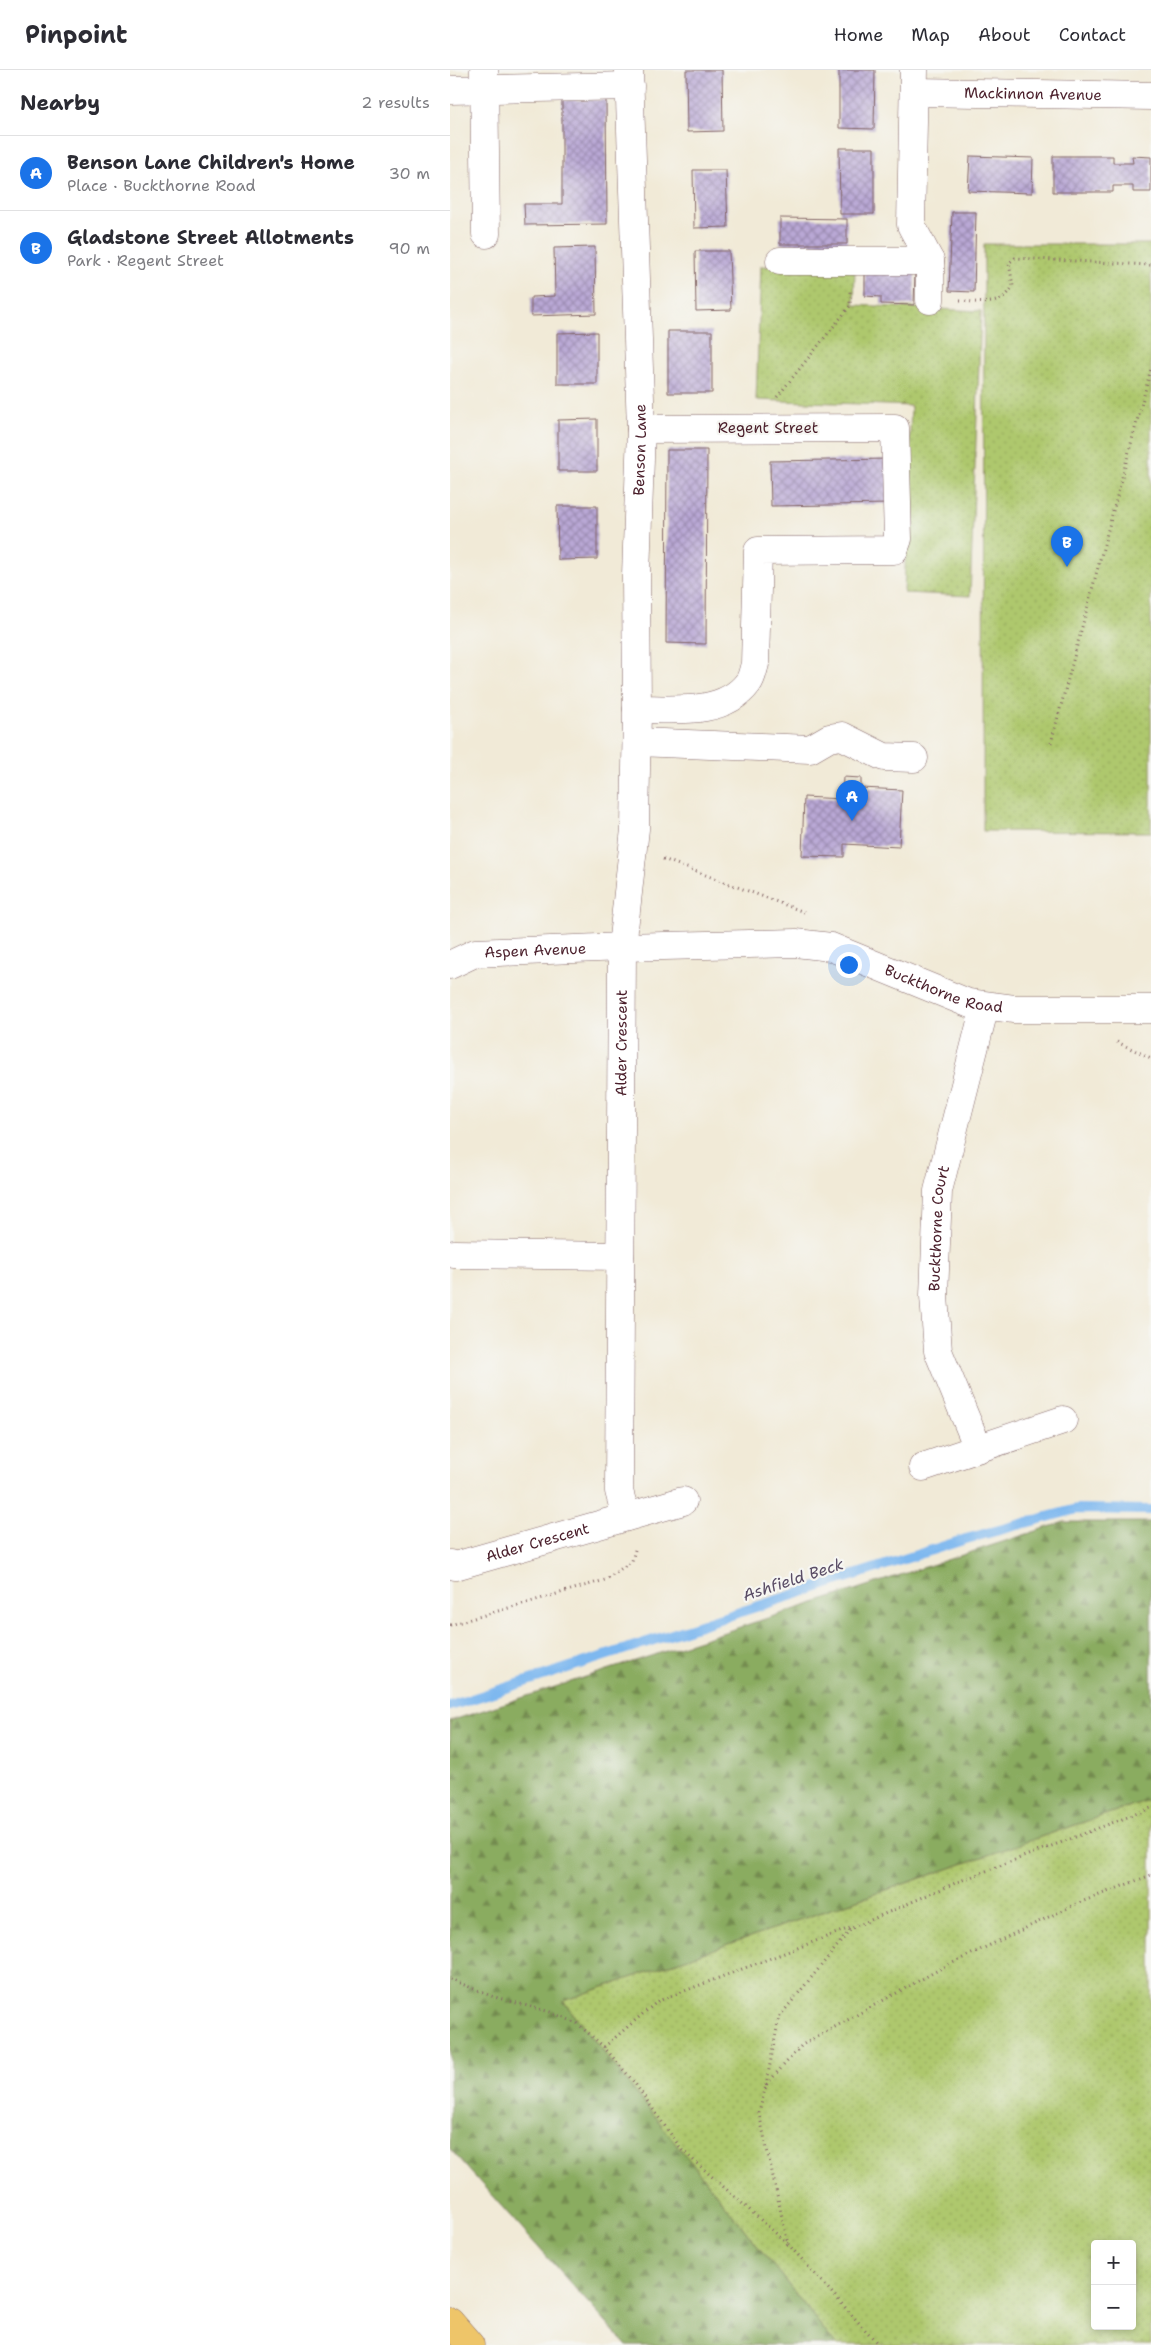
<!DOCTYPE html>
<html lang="en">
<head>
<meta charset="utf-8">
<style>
	:root { --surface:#fff; --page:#f7f7f7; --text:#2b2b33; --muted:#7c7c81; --line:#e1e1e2; --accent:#1a73e8 }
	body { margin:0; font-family:"Shantell Sans",sans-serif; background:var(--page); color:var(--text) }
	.controls { position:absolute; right:15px; bottom:15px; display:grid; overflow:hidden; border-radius:5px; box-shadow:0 2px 8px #0003 }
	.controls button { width:45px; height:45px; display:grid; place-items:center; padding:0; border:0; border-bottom:1px solid var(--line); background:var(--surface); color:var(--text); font:25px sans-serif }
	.you { position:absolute; left:398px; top:894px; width:18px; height:18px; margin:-12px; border:4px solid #fff; border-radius:50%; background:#1a73e8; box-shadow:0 0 0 8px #1a73e833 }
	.badge { display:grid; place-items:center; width:32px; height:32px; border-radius:50%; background:var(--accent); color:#fff; font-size:16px; font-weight:700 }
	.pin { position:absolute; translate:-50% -41px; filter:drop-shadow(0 1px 2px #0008) }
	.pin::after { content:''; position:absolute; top:26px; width:18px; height:15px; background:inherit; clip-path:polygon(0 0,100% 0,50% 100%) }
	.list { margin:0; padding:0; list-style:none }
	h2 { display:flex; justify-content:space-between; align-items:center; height:65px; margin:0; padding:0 20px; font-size:21px }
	h2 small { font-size:16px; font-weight:400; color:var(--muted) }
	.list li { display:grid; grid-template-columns:32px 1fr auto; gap:15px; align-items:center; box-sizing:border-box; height:75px; padding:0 20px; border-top:1px solid var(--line) }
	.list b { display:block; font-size:19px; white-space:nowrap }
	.list p { margin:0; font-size:16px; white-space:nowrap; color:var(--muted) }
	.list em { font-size:16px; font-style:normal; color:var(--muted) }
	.map { position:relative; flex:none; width:701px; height:2275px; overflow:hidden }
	header { display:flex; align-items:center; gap:30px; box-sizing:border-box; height:70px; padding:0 25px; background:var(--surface); border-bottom:1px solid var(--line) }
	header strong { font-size:24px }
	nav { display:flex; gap:28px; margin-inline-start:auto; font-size:18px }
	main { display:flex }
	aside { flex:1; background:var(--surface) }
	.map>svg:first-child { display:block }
	.grass { fill:url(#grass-dots); stroke:#7c744c; fill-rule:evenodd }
	.forest { fill:url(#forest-firs); stroke:#6a6646 }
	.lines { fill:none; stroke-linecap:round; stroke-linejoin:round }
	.stream { stroke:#7eb8ef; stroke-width:10 }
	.building { fill:url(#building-cross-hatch) }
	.minor-casing { stroke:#846667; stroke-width:29 }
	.highway-casing { stroke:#846667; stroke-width:29 }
	.path { stroke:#846667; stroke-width:3; stroke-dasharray:1 4; stroke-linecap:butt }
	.minor { stroke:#fff; stroke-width:28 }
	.highway { stroke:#eec569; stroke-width:28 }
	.labels { text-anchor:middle; stroke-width:4.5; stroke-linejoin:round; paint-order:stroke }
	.street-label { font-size:15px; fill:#4a1f2b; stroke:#f6f6f2 }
	.water-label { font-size:16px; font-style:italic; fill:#5a4d66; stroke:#f6f6f2 }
</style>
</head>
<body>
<header>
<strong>Pinpoint</strong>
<nav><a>Home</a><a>Map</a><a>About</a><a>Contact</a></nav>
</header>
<main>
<aside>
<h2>Nearby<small>2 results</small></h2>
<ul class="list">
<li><span class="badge">A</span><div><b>Benson Lane Children's Home</b><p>Place · Buckthorne Road</p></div><em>30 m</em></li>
<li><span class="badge">B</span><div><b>Gladstone Street Allotments</b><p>Park · Regent Street</p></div><em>90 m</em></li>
</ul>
</aside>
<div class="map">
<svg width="701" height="2275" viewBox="0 0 701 2275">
	<defs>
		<pattern id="grass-dots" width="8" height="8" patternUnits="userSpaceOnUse" patternTransform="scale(1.25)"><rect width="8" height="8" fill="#aec86d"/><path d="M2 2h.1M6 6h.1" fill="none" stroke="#97ab5f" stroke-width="1.8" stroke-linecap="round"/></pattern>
		<pattern id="forest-firs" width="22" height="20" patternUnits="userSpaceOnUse" patternTransform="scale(1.25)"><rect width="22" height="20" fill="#8aac60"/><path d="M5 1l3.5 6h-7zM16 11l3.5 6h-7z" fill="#738b4f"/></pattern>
		<pattern id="building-cross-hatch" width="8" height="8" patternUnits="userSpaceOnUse" patternTransform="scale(1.25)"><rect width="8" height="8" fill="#b9a8d5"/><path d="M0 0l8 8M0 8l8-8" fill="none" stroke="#9888ad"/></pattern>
	</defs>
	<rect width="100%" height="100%" fill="#f6f6f2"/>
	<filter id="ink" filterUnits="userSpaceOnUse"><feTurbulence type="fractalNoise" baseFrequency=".02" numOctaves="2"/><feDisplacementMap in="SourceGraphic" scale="10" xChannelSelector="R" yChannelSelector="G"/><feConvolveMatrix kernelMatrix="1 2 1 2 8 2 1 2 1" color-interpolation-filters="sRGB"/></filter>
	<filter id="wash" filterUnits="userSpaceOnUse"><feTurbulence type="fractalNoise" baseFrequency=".0096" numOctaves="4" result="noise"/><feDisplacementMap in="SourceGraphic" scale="20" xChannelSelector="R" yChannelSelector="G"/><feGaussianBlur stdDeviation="1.12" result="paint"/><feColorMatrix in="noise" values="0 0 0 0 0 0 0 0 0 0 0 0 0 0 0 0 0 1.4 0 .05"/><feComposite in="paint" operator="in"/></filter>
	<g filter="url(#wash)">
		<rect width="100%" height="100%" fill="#f1ead7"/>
		<!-- grass -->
		<path class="grass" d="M 534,174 L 701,174 L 701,762 L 533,761 Z
			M 311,196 L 405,200 L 404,235 L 531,241 L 520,526 L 454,523 L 461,336 L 306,330 Z
			M 701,1729 L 701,2275 L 386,2275 L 113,1931 ZM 645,2174 L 682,2174 L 682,2256 L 645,2256 Z"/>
		<!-- forest -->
		<path class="forest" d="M 614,1452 L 701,1452 L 701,1729 L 113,1931 L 386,2275 L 176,2275 L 0,2079 L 0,1651 Z"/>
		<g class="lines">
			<!-- stream -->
			<path class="stream" d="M 0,1636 L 516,1469 L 627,1439 L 701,1440"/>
		</g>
		<g id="blocks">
			<!-- building -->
			<path class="building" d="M 236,0 L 272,0 L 273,61 L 237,62 Z
				M 389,0 L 425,0 L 424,59 L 389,58 Z
				M 112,30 L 156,30 L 157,154 L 75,155 L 74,134 L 112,134 Z
				M 389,78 L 424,78 L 424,144 L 390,144 Z
				M 520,86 L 583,88 L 582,123 L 518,121 Z
				M 603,86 L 663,86 L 663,93 L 683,93 L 682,86 L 701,87 L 701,122 L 683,122 L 683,116 L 663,116 L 663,122 L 603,122 Z
				M 243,100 L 276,100 L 278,157 L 244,158 Z
				M 502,142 L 526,142 L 524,222 L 499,221 Z
				M 330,148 L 397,149 L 397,174 L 330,174 Z
				M 145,177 L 146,244 L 81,246 L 81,227 L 105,226 L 104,178 Z
				M 245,181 L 279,181 L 281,240 L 246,241 Z
				M 415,201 L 465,202 L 464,235 L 431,234 L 431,227 L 415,226 Z
				M 218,261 L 262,261 L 262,323 L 218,323 Z
				M 147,262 L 147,314 L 107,314 L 107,263 Z
				M 147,349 L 147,401 L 108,401 L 108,350 Z
				M 217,380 L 257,380 L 256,574 L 216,573 Z
				M 438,389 L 439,434 L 321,436 L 320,391 Z
				M 107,436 L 147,436 L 147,489 L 108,490 Z
				M 393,707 L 411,708 L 411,718 L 452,720 L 449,777 L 394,774 L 394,787 L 352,786 L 354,727 L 392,729 Z"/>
		</g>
	</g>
	<g filter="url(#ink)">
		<use href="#blocks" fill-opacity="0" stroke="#846667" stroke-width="1"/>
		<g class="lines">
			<!-- minor casing -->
			<g class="minor-casing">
				<g id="minor">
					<path d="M 34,0 L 36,164"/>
					<path d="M 464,0 L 461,155 L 480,191 L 480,230"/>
					<path d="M 0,20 L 180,16"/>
					<path id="s1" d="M 465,22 L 701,26"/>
					<path d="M 330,191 L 480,191"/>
					<path d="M 187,639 C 224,639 273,646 298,613 C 302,608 303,600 305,594 L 308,481 L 444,480 L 448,469 L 445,358 L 191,359"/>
					<path d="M 187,672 L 360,679 L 379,668 L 392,666 L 434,687 L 464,688"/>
					<path id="s2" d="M 0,895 L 25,883 L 172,877 L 346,873 L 381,877 L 518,933 L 564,939 L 701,939"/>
					<path d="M 4,1184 L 170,1186"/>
					<path id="s3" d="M 528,1378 L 488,1281 L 484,1226 L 488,1121 L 535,936"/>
					<path d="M 473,1397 L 613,1350"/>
					<path id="s4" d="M 176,1447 L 169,1421 L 172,877 L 185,759 L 187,639 L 186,506 L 191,359 L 179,0"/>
					<path id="s5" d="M 0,1494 L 5,1496 L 233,1431"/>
				</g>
			</g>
			<!-- highway casing -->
			<g class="highway-casing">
				<path id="highway" d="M 0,2252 L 20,2275"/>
			</g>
			<!-- path -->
			<path class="path" d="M 510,231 C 533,232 551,238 563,216 L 559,193 L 565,188 L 701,195
				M 327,327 L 400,236 L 400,221
				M 601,673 L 701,299
				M 213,789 L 354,842
				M 667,972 L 701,988
				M 0,1555 L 155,1510 L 182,1491 L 186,1476
				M 0,1909 L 41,1926 L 100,1942 L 127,1953 L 154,1977 L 183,2011 L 232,2080 L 338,2174
				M 154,1977 L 208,1931 L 400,1858
				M 316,2015 L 329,1947 L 402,1858 L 510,1811 L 701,1738
				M 429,2275 L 338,2174 L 309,2043 L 316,2015 L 352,1975 L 492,1898 L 626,1834 L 701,1805"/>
			<!-- minor -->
			<use href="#minor" class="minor"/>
			<!-- highway -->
			<use href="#highway" class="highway"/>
		</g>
	</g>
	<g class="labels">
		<!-- street labels -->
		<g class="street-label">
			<text dy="5" stroke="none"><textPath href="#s1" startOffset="118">Mackinnon Avenue</textPath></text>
			<text x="318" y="363">Regent Street</text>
			<text dy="5" stroke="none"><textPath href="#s4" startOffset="1069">Benson Lane</textPath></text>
			<text dy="5" stroke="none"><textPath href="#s2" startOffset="88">Aspen Avenue</textPath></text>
			<text dy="5" stroke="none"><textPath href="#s2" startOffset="505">Buckthorne Road</textPath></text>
			<text dy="5" stroke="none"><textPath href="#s4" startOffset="475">Alder Crescent</textPath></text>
			<text dy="5" stroke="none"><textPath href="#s3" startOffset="228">Buckthorne Court</textPath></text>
			<text dy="5" stroke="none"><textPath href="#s5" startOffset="91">Alder Crescent</textPath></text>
		</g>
		<!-- water labels -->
		<g class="water-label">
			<text transform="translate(343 1509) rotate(-18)" y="6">Ashfield Beck</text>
		</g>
	</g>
</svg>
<div class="controls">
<button>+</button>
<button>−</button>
</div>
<div class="you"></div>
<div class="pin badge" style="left:402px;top:751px">A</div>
<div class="pin badge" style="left:617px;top:497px">B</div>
</div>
</main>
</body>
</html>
